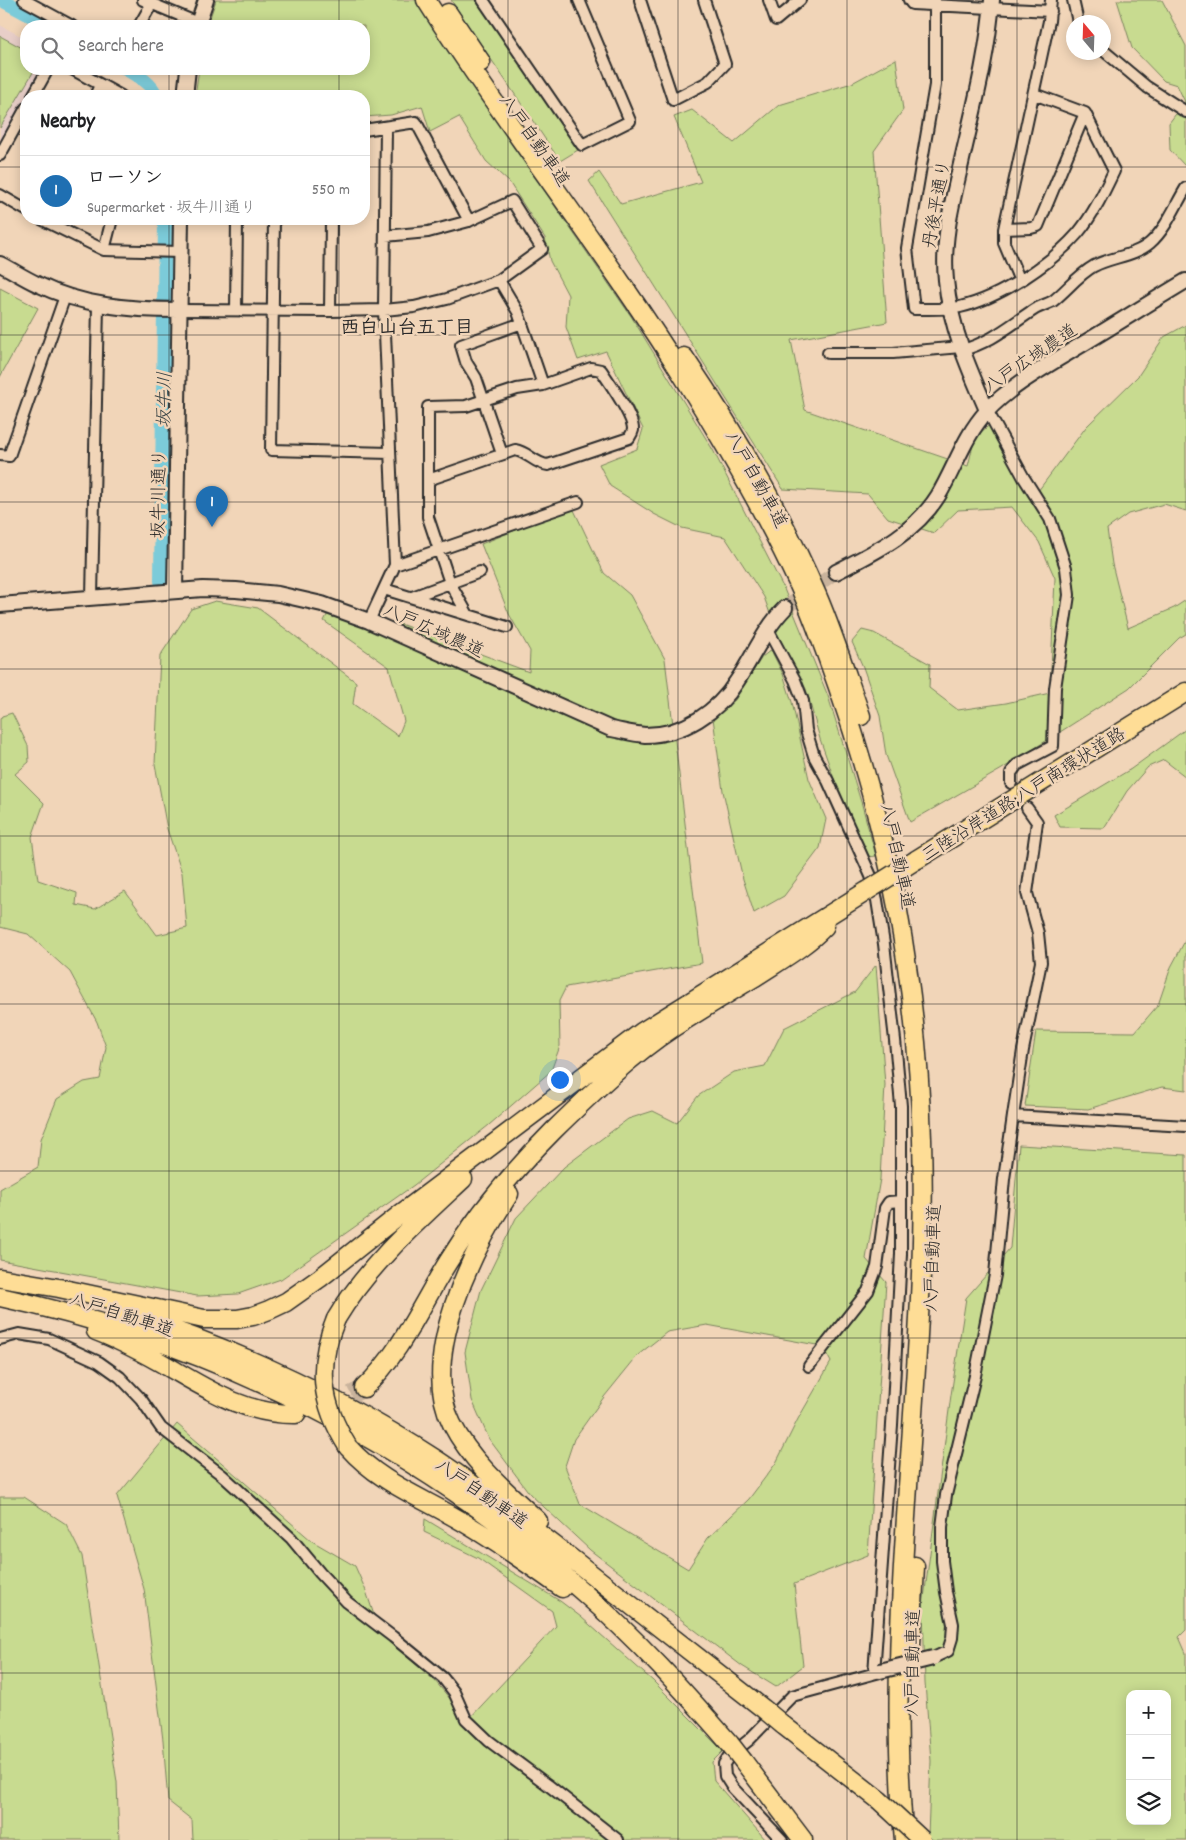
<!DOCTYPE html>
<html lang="en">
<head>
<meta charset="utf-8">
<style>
	:root { --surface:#fff; --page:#f6f6f6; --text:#202124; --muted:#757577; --line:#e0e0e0; --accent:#1f6fb2 }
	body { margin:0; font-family:Dekko,"Klee One",sans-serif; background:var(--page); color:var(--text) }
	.controls { position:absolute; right:15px; bottom:15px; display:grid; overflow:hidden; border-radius:10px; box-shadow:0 2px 12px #0003 }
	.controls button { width:45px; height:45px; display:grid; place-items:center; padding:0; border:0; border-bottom:1px solid var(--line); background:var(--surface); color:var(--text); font:25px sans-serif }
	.compass { position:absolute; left:1066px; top:15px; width:45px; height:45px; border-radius:50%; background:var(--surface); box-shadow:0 2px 12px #0003; rotate:341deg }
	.you { position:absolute; left:559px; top:1079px; width:18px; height:18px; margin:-12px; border:4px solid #fff; border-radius:50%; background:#1a73e8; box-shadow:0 0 0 8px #1a73e833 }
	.badge { display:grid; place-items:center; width:32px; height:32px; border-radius:50%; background:var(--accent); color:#fff; font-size:16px; font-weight:700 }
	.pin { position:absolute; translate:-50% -41px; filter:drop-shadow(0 1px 2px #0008) }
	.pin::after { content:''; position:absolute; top:26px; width:18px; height:15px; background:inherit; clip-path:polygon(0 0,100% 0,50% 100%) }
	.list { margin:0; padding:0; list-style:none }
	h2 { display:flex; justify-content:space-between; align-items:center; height:65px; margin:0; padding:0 20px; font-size:21px }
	h2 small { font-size:16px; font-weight:400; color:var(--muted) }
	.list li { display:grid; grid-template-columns:32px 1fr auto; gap:15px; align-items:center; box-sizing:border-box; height:70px; padding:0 20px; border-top:1px solid var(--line) }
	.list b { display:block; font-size:19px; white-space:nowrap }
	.list p { margin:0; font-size:16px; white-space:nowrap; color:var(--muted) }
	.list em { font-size:16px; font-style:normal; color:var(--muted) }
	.icon { flex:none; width:28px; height:28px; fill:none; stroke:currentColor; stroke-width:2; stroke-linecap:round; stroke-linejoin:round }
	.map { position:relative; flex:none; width:1186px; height:1840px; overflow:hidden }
	.search { position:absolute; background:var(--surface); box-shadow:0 2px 12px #0003; left:20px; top:20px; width:350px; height:55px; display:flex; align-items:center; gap:12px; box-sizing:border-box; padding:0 18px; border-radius:20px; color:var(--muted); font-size:19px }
	.panel { position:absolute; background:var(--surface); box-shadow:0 2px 12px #0003; left:20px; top:90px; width:350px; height:135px; border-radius:20px }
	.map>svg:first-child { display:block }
	.built { fill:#e8cec8 }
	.green { fill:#c8db90; stroke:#7a835e; fill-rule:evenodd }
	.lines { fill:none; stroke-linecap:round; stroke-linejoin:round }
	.river { stroke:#7ccbd9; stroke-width:14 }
	.secondary-tunnel { stroke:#c9b39c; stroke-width:14; stroke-dasharray:14 7; stroke-linecap:butt }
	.highway-tunnel { stroke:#c9b39c; stroke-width:18; stroke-dasharray:18 9; stroke-linecap:butt }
	.street-casing { stroke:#2b2b2b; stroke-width:14 }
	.secondary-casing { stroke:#2b2b2b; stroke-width:18 }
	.highway-casing { stroke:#2b2b2b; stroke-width:21 }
	.street { stroke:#f1d5b8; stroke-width:10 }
	.secondary { stroke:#f1d5b8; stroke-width:14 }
	.highway { stroke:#fedd96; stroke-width:18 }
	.secondary-bridge-casing { stroke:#2b2b2b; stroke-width:18; stroke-linecap:butt }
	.highway-bridge-casing { stroke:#2b2b2b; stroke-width:21; stroke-linecap:butt }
	.secondary-bridge { stroke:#f1d5b8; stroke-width:14 }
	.highway-bridge { stroke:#fedd96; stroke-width:18 }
	.grid { fill:none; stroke:#2b2b2b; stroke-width:1; stroke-opacity:0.55 }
	.labels { text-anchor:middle; stroke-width:5; stroke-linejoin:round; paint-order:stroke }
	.street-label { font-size:18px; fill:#2b2b2b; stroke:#f1d5b8 }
	.neighbourhood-label { font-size:19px; font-weight:bold; fill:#2b2b2b; stroke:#f1d5b8 }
	.water-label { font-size:19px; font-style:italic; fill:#374345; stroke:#f1d5b8 }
</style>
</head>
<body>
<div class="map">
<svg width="1186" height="1840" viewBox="0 0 1186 1840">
	<rect width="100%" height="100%" fill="#f1d5b8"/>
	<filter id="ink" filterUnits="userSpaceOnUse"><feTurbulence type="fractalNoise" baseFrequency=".02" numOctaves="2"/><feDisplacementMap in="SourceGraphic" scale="10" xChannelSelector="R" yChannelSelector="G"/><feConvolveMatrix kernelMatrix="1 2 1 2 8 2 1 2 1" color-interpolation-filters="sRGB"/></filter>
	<g filter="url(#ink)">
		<!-- built -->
		<path class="built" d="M 0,25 L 26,39 L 26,69 L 43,69 L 28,96 L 26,96 L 26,100 L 0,147 Z"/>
		<!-- green -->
		<path class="green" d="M 216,0 L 416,0 L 487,108 L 631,316 L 713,450 L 784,589 L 828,696 L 862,805 L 876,856 L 868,857 L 838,790 L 820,739 L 806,689 L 777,633 L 764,597 L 725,537 L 682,528 L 654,514 L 610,486 L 599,464 L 637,449 L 643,429 L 606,351 L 578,360 L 566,327 L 568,295 L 550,261 L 545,238 L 509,182 L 486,161 L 459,117 L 430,132 L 422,106 L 391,115 L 364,117 L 364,96 L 195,96 L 199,69 L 364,69 L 364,26 L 207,26 Z
			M 451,0 L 477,0 L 578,150 L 560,161 Z
			M 1117,0 L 1162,0 L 1186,46 L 1186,167 L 1170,150 L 1169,123 L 1185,102 L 1177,85 L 1164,81 L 1132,48 Z
			M 0,36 L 26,50 L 26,69 L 35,69 L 0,128 Z
			M 896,59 L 903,110 L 874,151 L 887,322 L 791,340 L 805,410 L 968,466 L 975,437 L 998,418 L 1038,491 L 1086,427 L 1138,376 L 1164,337 L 1186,325 L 1186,511 L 1164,504 L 1128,514 L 1107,529 L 1112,564 L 1128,628 L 1174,608 L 1186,600 L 1186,634 L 1179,638 L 1129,688 L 1002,769 L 910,822 L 886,755 L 880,716 L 863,667 L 852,642 L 862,630 L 874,633 L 930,664 L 929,688 L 958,710 L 1006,703 L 1050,693 L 1055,578 L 1039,542 L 1012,507 L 958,510 L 934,533 L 888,518 L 868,494 L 783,489 L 589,181 L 599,172 L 621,204 L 701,182 L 674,117 L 692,110 L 734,143 L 779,105 L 852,83 Z
			M 0,288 L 38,308 L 0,377 Z
			M 574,510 L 604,573 L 630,595 L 665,659 L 702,963 L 566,987 L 559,1001 L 560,1046 L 551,1071 L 489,1125 L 414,1185 L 281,1279 L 238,1294 L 197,1296 L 0,1260 L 0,1189 L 38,1167 L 41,1139 L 57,1099 L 84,1082 L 100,1079 L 106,1047 L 97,1022 L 70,972 L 28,934 L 0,927 L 0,719 L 2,716 L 12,713 L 28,746 L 29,762 L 15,774 L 44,803 L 32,837 L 38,880 L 77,893 L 76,905 L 95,909 L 125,891 L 157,935 L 187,928 L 182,873 L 167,829 L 155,764 L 160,656 L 191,609 L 215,601 L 258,608 L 356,682 L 353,704 L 398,736 L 404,721 L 389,667 L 324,621 L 327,615 L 365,625 L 395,622 L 529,672 L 530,651 L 509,614 L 481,544 L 543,519 Z
			M 771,650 L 783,674 L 792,702 L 809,779 L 826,819 L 820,848 L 784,896 L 754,913 L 743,879 L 723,791 L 713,718 L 735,700 L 762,657 Z
			M 1186,729 L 1186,777 L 1164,760 L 1148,767 L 1127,791 L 1104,828 L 1060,827 L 1054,815 L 1131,769 Z
			M 1186,939 L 1186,1090 L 1162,1087 L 1088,1109 L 1025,1106 L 1036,1031 L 1135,1032 L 1158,1005 L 1171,967 Z
			M 876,965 L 885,1085 L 880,1179 L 866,1259 L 886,1282 L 868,1555 L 794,1584 L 803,1666 L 776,1687 L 742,1666 L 590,1550 L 530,1494 L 489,1439 L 472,1400 L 465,1352 L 481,1290 L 516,1218 L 564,1167 L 628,1119 L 653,1111 L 677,1123 L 698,1096 L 734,1072 L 765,1066 L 784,1028 L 855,992 ZM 707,1325 L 822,1346 L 831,1362 L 798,1419 L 776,1463 L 749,1499 L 708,1538 L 688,1569 L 580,1504 L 565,1466 L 574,1439 L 604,1397 L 638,1355 L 667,1332 Z
			M 1019,1145 L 1186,1155 L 1186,1630 L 1179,1637 L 1186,1653 L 1186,1840 L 933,1840 L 928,1835 L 931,1761 L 925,1683 L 923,1606 L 951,1395 L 966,1298 L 1010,1248 ZM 1130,1694 L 1167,1694 L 1167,1821 L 1130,1821 Z
			M 177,1424 L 312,1541 L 355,1566 L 366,1591 L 380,1633 L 435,1681 L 468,1720 L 556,1626 L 552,1611 L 478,1558 L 424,1532 L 425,1519 L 560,1601 L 581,1617 L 653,1681 L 723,1751 L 712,1762 L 714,1781 L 766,1840 L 193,1840 L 192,1820 L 168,1801 L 163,1740 L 144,1589 L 117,1496 Z
			M 0,1497 L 24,1497 L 66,1524 L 82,1556 L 117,1782 L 119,1840 L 0,1840 Z"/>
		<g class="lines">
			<!-- river -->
			<path class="river" d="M 2,0 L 50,26
				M 126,69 C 137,75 153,84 156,96
				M 161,581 L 165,219"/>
			<!-- secondary-tunnel -->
			<path class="secondary-tunnel" d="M 785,608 L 836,572"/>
			<!-- highway-tunnel -->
			<path class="highway-tunnel" d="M 327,1407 L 364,1388"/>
			<!-- street casing -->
			<g class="street-casing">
				<path id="street" d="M 24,0 L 72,26
					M 143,0 L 198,23
					M 483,0 L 582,145 L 630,121 L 579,0
					M 640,0 L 673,100 L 708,82 L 725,64 L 704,0
					M 769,0 L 776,20 L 800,0
					M 909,0 L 912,4 L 1051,11
					M 935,0 L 935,85 L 907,248 L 914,309 C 929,309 945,310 960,307 C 1000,298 1051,264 1078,233 C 1093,215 1104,192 1114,171 L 1085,113 L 1034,94
					M 1073,0 L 1078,22
					M 139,26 L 151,5
					M 1104,51 L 1147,87 L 1186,112
					M 72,69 L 121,96
					M 33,96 L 48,69
					M 95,96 L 100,85
					M 364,130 L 416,122 L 469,221
					M 0,155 L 26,108
					M 0,195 L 26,210
					M 41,219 L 104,250 L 180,252
					M 274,219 L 271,450 L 390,453
					M 1004,229 L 1031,228 L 1038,226 L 1085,113
					M 104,250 L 112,219
					M 1020,281 L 1004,243 L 1004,229 L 1049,21 L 1051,0
					M 179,310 L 330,311 L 384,310 L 414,307 L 447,299 L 499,280 L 542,249 L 512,201 L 469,221 L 428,232 L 385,236
					M 236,310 L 237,219
					M 330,311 L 331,219
					M 962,350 C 992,342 1010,325 1035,309 C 1041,306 1047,304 1053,301 C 1067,290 1078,275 1094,266 C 1111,257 1135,256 1150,243 C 1166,229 1175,206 1186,188
					M 828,353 L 893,353 L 961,347
					M 987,410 L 1024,478 L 1050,519 L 1066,568 L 1069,595 L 1055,688 L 1053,746 L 1017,765 L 1011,773 L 1011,783
					M 502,454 L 476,378 L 466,362 L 461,345 L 522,323
					M 0,455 L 9,456 L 65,296
					M 428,480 L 515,450 C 528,452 535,464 548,465 L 629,438 C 631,435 632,434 633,430 C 634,417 609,382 601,370 L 591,368 L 543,385
					M 395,565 L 578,502
					M 384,589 L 507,627
					M 92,597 L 98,305
					M 412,597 L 480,572
					M 468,615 L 450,583 L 428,517 L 428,407 L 466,406 L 517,389 L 543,385 L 518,312 L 499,280
					M 369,621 L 395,565 L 384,310 L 386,127
					M 768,630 L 795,680 L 803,701 L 806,730 L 814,756 L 828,781 L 871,876 L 877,900 L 884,944 L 895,1040 L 901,1106 L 901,1254 L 892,1425 L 874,1673
					M 1013,1116 L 1186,1126
					M 0,1339 L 19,1334 L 49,1339 L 99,1362 L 120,1377 L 141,1399 L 161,1428 L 222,1475 L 291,1538 L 320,1573 L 347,1602 L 393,1637 L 443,1678 L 454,1692 L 466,1719 L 489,1741 L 548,1785 L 618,1840
					M 809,1366 L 868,1291 L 877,1267 L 885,1208 L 889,1202 L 901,1201
					M 933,1658 L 948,1651 L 952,1638 L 953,1624 L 946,1592 L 942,1561 L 942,1527 L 946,1495 L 975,1376 L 995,1275 L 1004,1179 L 1013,1116 L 1023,1050 L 1041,962 L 1038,933 L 1027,893 L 1037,822 L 1027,808
					M 782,1840 L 732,1787 L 725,1776 L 724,1764 L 729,1756 L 749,1740 L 792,1696 L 880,1672"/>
			</g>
			<!-- secondary casing -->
			<g class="secondary-casing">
				<path id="secondary" d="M 197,26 L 206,0
					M 185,96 L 188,69
					M 0,264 C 12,270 24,278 37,284 C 82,306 130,310 179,310
					M 987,410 C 969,369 950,326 946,280 C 942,241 952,203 961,164 C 973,111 988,55 992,0
					M 836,572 C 875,552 914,534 938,496 C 955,468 964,436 987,411 C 1010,386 1047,366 1076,348 C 1113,326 1149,303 1186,281
					M 175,591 L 181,219
					M 0,605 L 203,589 L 236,590 L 278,594 L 322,604 L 369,621 L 611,729 C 622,731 634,734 645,735 C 683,735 718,712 737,681 C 753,657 765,628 785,608"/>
			</g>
			<!-- highway casing -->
			<g class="highway-casing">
				<path id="highway" d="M 426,0 C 509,131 606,252 688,384 C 727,448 766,514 798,583 C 814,618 827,656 840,693 C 891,840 917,984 922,1139 C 929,1373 883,1606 904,1840
					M 448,13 L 481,62
					M 684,357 C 735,432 781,512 817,595 C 834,635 847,676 861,716
					M 916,860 L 1186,692
					M 509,1194 C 472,1251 418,1358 452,1424 C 472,1463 507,1492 538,1521
					M 0,1278 L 59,1288 L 204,1319 L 237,1319 L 253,1316 L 269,1310 L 286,1302 L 320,1278 L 398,1216 L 642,1032 L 867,891
					M 0,1297 C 216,1343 419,1446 584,1593 C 637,1639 684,1691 730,1744
					M 124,1313 C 233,1348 340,1397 437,1460 C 482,1490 524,1522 567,1555 C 633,1606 699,1658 765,1710
					M 336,1319 C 368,1265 418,1221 463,1179
					M 96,1331 C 117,1339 138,1350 158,1361 C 203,1386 242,1415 296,1414
					M 364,1388 C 401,1353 421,1305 448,1262 C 477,1214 514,1170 554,1130 C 592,1093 630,1056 674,1027 C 701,1010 728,993 755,977 C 779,961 805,947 825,926
					M 348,1447 C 378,1481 418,1496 456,1518 C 493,1539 527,1563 562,1588
					M 911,1645 L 915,1566
					M 783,1725 L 879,1800
					M 744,1762 L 803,1840"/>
			</g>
			<!-- street -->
			<use href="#street" class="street"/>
			<!-- secondary -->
			<use href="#secondary" class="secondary"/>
			<!-- highway -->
			<use href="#highway" class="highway"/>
			<!-- secondary-bridge casing -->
			<g class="secondary-bridge-casing">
				<path id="secondary-bridge" d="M 880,1671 L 933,1658"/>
			</g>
			<!-- highway-bridge casing -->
			<g class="highway-bridge-casing">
				<path id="highway-bridge" d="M 867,891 L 916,860
					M 336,1319 C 316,1366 321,1404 348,1447
					M 765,1710 L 783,1725
					M 730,1744 L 744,1762
					M 879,1800 L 922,1840"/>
			</g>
			<!-- secondary-bridge -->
			<use href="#secondary-bridge" class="secondary-bridge"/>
			<!-- highway-bridge -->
			<use href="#highway-bridge" class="highway-bridge"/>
		</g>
	</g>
	<!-- grid -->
	<path class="grid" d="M 169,0 L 169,26M 339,0 L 339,26M 508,0 L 508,1840M 678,0 L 678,1840M 847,0 L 847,1840M 1017,0 L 1017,1840M 169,69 L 169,96M 339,69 L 339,96M 0,167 L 26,167M 364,167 L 1186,167M 169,219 L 169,1840M 339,219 L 339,1840M 0,335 L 1186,335M 0,502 L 1186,502M 0,669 L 1186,669M 0,836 L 1186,836M 0,1004 L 1186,1004M 0,1171 L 1186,1171M 0,1338 L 1186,1338M 0,1505 L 1186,1505M 0,1673 L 1186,1673"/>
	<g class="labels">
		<!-- street labels -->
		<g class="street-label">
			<text transform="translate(535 140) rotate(55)" y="6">八戸自動車道</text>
			<text transform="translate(936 204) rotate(-80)" y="6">丹後平通り</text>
			<text transform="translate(1030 358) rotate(-34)" y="6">八戸広域農道</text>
			<text transform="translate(757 479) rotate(61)" y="6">八戸自動車道</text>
			<text transform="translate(158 494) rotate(-89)" y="6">坂牛川通り</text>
			<text transform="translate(434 630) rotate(24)" y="6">八戸広域農道</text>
			<text transform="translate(1023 794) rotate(-32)" y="6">三陸沿岸道路;八戸南環状道路</text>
			<text transform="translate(898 856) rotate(78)" y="6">八戸自動車道</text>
			<text transform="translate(932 1258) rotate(-88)" y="6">八戸自動車道</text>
			<text transform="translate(122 1314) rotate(18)" y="6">八戸自動車道</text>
			<text transform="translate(482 1493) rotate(35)" y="6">八戸自動車道</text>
			<text transform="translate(912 1663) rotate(-89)" y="6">八戸自動車道</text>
		</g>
		<!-- neighbourhood labels -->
		<g class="neighbourhood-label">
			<text x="407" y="333">西白山台五丁目</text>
		</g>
		<!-- water labels -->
		<g class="water-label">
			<text transform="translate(163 400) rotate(-89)" y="7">坂牛川</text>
		</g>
	</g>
</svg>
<div class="controls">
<button>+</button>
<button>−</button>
<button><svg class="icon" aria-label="layers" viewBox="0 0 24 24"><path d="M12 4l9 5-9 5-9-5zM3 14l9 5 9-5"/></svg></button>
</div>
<svg class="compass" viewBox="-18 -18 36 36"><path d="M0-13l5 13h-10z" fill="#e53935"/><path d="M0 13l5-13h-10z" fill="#757577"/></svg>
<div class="you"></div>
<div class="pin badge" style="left:212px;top:527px">1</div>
<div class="search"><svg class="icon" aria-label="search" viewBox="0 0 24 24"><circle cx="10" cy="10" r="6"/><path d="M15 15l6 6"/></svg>Search here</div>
<section class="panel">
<h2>Nearby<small></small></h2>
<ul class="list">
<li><span class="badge">1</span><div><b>ローソン</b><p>Supermarket · 坂牛川通り</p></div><em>550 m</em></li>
</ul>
</section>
</div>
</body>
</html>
